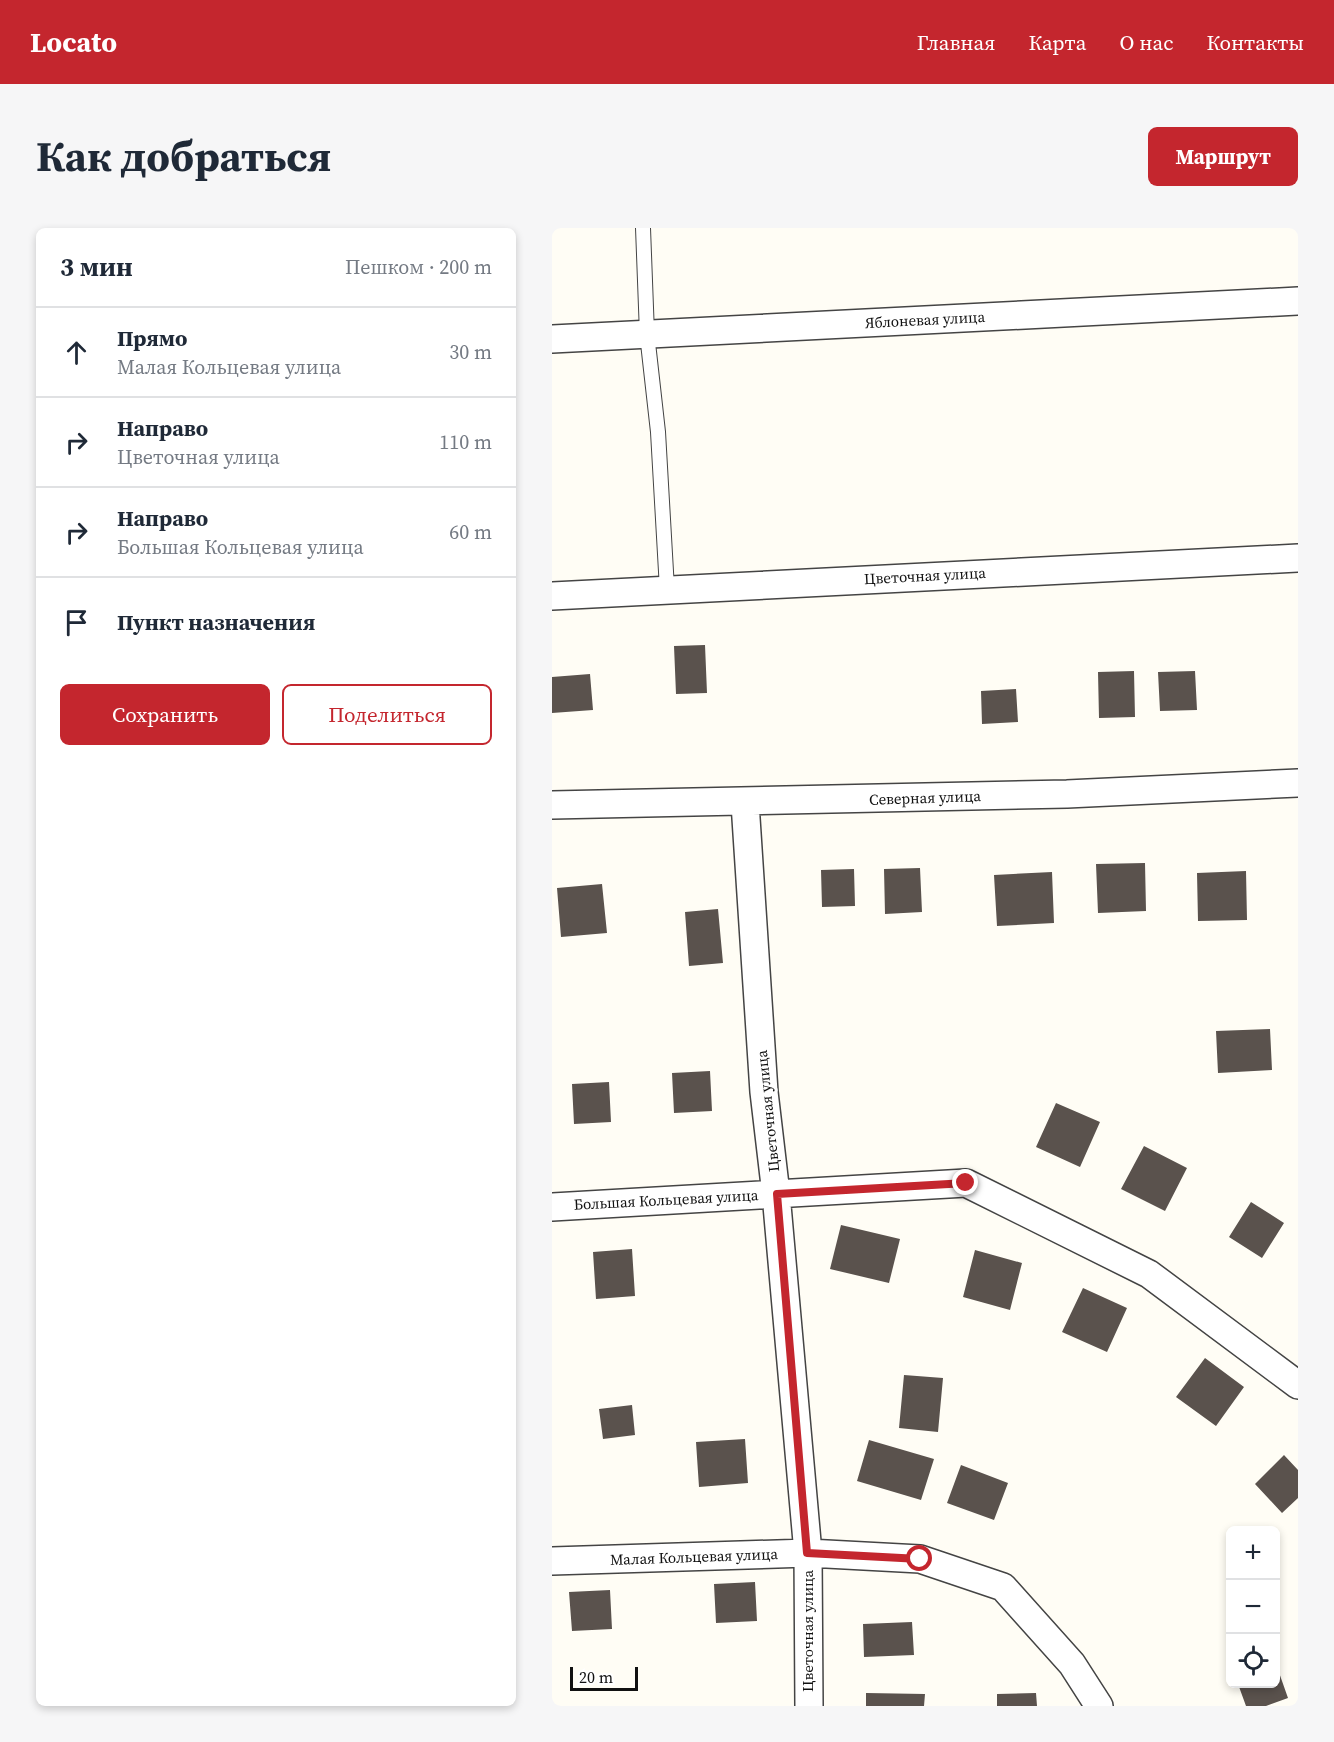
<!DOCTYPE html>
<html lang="ru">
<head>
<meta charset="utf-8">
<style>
	:root { --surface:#fff; --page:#f6f6f7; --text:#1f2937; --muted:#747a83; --line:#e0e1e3; --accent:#c4262e }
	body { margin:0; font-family:"Source Serif 4",serif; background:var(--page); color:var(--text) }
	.controls { position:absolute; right:18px; bottom:18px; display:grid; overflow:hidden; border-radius:9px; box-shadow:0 3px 9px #0003 }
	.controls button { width:54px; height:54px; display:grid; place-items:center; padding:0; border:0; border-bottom:2px solid var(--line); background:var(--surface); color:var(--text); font:30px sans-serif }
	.scale { position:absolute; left:18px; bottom:15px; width:68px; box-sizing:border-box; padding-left:6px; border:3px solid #111; border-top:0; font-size:16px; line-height:21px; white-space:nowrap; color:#111; -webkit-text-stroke:4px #fff; paint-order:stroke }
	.stop { position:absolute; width:18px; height:18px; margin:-14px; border:4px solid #c4262e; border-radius:50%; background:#fff }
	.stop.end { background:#c4262e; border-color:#fff; box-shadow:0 2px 6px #0008 }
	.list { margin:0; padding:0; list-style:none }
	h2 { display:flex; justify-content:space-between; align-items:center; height:78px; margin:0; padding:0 24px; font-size:26px }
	h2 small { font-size:20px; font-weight:400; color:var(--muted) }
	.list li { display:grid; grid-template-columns:39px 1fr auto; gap:18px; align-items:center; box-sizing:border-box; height:90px; padding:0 24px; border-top:2px solid var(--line) }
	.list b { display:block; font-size:22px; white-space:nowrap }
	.list p { margin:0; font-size:20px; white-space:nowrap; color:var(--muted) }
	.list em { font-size:20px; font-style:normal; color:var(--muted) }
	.actions { display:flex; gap:12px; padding:18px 24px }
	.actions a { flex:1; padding:14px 0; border:2px solid var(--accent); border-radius:9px; text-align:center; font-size:21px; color:var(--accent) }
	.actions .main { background:var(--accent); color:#fff }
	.icon { flex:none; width:33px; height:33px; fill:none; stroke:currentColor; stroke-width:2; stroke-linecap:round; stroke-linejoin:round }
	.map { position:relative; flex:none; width:746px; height:1478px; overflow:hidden; border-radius:9px }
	header { display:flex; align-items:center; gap:36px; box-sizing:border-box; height:84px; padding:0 30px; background:var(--accent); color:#fff }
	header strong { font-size:28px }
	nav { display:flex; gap:33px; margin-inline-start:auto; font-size:21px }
	.intro { display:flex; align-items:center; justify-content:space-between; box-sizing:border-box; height:144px; padding:0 36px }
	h1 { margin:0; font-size:42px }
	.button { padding:15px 27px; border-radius:9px; background:var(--accent); color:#fff; font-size:21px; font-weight:700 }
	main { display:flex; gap:36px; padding:0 36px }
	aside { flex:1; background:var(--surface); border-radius:9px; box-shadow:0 3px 9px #0003 }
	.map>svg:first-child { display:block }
	.building { fill:#5a524d }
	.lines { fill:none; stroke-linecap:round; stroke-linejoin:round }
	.lane-casing { stroke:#444; stroke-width:16 }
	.street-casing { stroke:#444; stroke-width:30 }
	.lane { stroke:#fff; stroke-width:14 }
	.street { stroke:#fff; stroke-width:27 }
	.route { stroke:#c4262e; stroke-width:8 }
	.labels { text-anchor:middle; stroke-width:6; stroke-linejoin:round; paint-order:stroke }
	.street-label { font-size:15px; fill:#111; stroke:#fff }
</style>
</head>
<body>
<header>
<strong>Locato</strong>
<nav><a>Главная</a><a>Карта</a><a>О нас</a><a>Контакты</a></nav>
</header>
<div class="intro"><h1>Как добраться</h1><a class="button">Маршрут</a></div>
<main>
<aside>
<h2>3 мин<small>Пешком · 200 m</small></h2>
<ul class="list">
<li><svg class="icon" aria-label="ahead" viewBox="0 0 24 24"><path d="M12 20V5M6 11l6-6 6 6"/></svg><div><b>Прямо</b><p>Малая Кольцевая улица</p></div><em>30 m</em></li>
<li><svg class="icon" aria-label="right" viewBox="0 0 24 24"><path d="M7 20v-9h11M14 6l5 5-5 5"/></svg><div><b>Направо</b><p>Цветочная улица</p></div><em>110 m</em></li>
<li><svg class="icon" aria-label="right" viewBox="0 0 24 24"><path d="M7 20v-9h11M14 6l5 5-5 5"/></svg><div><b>Направо</b><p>Большая Кольцевая улица</p></div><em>60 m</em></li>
<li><svg class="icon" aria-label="arrive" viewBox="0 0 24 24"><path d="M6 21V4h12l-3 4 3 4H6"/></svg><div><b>Пункт назначения</b></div></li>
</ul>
<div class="actions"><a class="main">Сохранить</a><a>Поделиться</a></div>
</aside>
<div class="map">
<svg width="746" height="1478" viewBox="0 0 746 1478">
	<rect width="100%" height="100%" fill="#fffdf5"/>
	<!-- building -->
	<path class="building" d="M 153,417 L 155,465 L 124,466 L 122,418 Z
		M 582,443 L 583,489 L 547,490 L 546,444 Z
		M 643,443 L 645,482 L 608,483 L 606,444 Z
		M 38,446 L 41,482 L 0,485 L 0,449 Z
		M 464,461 L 466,494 L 430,496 L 429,463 Z
		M 593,635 L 594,683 L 546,685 L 544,636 Z
		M 368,640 L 370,684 L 333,686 L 332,641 Z
		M 302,641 L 303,678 L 270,679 L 269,642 Z
		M 694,643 L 695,692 L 646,693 L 645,645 Z
		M 500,644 L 502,695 L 445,698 L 442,647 Z
		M 50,656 L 55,705 L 9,709 L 5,660 Z
		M 166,681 L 171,735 L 137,738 L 133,684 Z
		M 718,801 L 720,842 L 666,845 L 664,803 Z
		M 158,843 L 160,883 L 122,885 L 120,845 Z
		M 57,854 L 59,894 L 22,896 L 20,856 Z
		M 504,875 L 548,894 L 528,939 L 484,919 Z
		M 592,918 L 635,940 L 613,983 L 569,961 Z
		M 699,974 L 732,995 L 710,1030 L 677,1009 Z
		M 289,997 L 348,1011 L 337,1055 L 278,1041 Z
		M 80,1021 L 83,1068 L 44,1071 L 41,1024 Z
		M 423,1022 L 470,1035 L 458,1082 L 411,1069 Z
		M 531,1060 L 575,1080 L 555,1124 L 510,1104 Z
		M 653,1130 L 692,1159 L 664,1198 L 624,1169 Z
		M 352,1147 L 391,1150 L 386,1204 L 347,1200 Z
		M 80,1177 L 83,1207 L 51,1211 L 47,1181 Z
		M 193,1211 L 196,1255 L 147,1259 L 144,1214 Z
		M 317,1212 L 382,1231 L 369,1272 L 305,1253 Z
		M 732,1227 L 746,1242 L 746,1270 L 730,1285 L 703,1256 Z
		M 409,1237 L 456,1255 L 442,1292 L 395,1275 Z
		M 203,1354 L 205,1393 L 164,1395 L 162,1356 Z
		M 58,1362 L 60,1401 L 20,1403 L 17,1364 Z
		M 360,1394 L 362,1427 L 312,1429 L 311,1396 Z
		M 724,1436 L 736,1470 L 714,1478 L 694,1478 L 686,1456 L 724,1456 Z
		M 314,1465 L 373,1466 L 372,1478 L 314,1478 Z
		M 484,1465 L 485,1478 L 445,1478 L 445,1466 Z"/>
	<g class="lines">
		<!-- lane casing -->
		<g class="lane-casing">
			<path id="lane" d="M 91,0 L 95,106 L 106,204 L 115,361"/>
		</g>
		<!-- street casing -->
		<g class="street-casing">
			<path id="street" d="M 0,111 L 746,73
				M 0,368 L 746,330
				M 193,575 L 212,864 L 224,966 L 256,1325 L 257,1478
				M 0,577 L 515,566 L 746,555
				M 0,979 L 414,955 L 597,1046 L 746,1157
				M 0,1333 L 256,1325 L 368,1331 L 451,1359 L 520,1436 L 547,1478"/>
		</g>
		<!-- lane -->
		<use href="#lane" class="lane"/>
		<!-- street -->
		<use href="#street" class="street"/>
	</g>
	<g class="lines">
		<!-- route -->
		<path class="route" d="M 368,1331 L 255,1325 L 225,966 L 414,955"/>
	</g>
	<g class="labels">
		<!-- street labels -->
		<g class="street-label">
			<text transform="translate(373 92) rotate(-3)" y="5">Яблоневая улица</text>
			<text transform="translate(373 348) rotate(-3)" y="5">Цветочная улица</text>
			<text transform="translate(373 570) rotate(-2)" y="5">Северная улица</text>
			<text transform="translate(216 883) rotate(-96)" y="5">Цветочная улица</text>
			<text transform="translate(114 972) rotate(-3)" y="5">Большая Кольцевая улица</text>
			<text transform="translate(142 1329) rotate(-2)" y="5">Малая Кольцевая улица</text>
			<text transform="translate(256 1403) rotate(-90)" y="5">Цветочная улица</text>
		</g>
	</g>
</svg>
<div class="controls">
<button>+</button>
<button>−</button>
<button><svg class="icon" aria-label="locate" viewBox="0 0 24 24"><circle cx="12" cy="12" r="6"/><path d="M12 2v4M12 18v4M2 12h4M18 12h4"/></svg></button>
</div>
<div class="scale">20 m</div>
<div class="stop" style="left:368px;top:1331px"></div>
<div class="stop end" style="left:414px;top:955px"></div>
</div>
</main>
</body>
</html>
